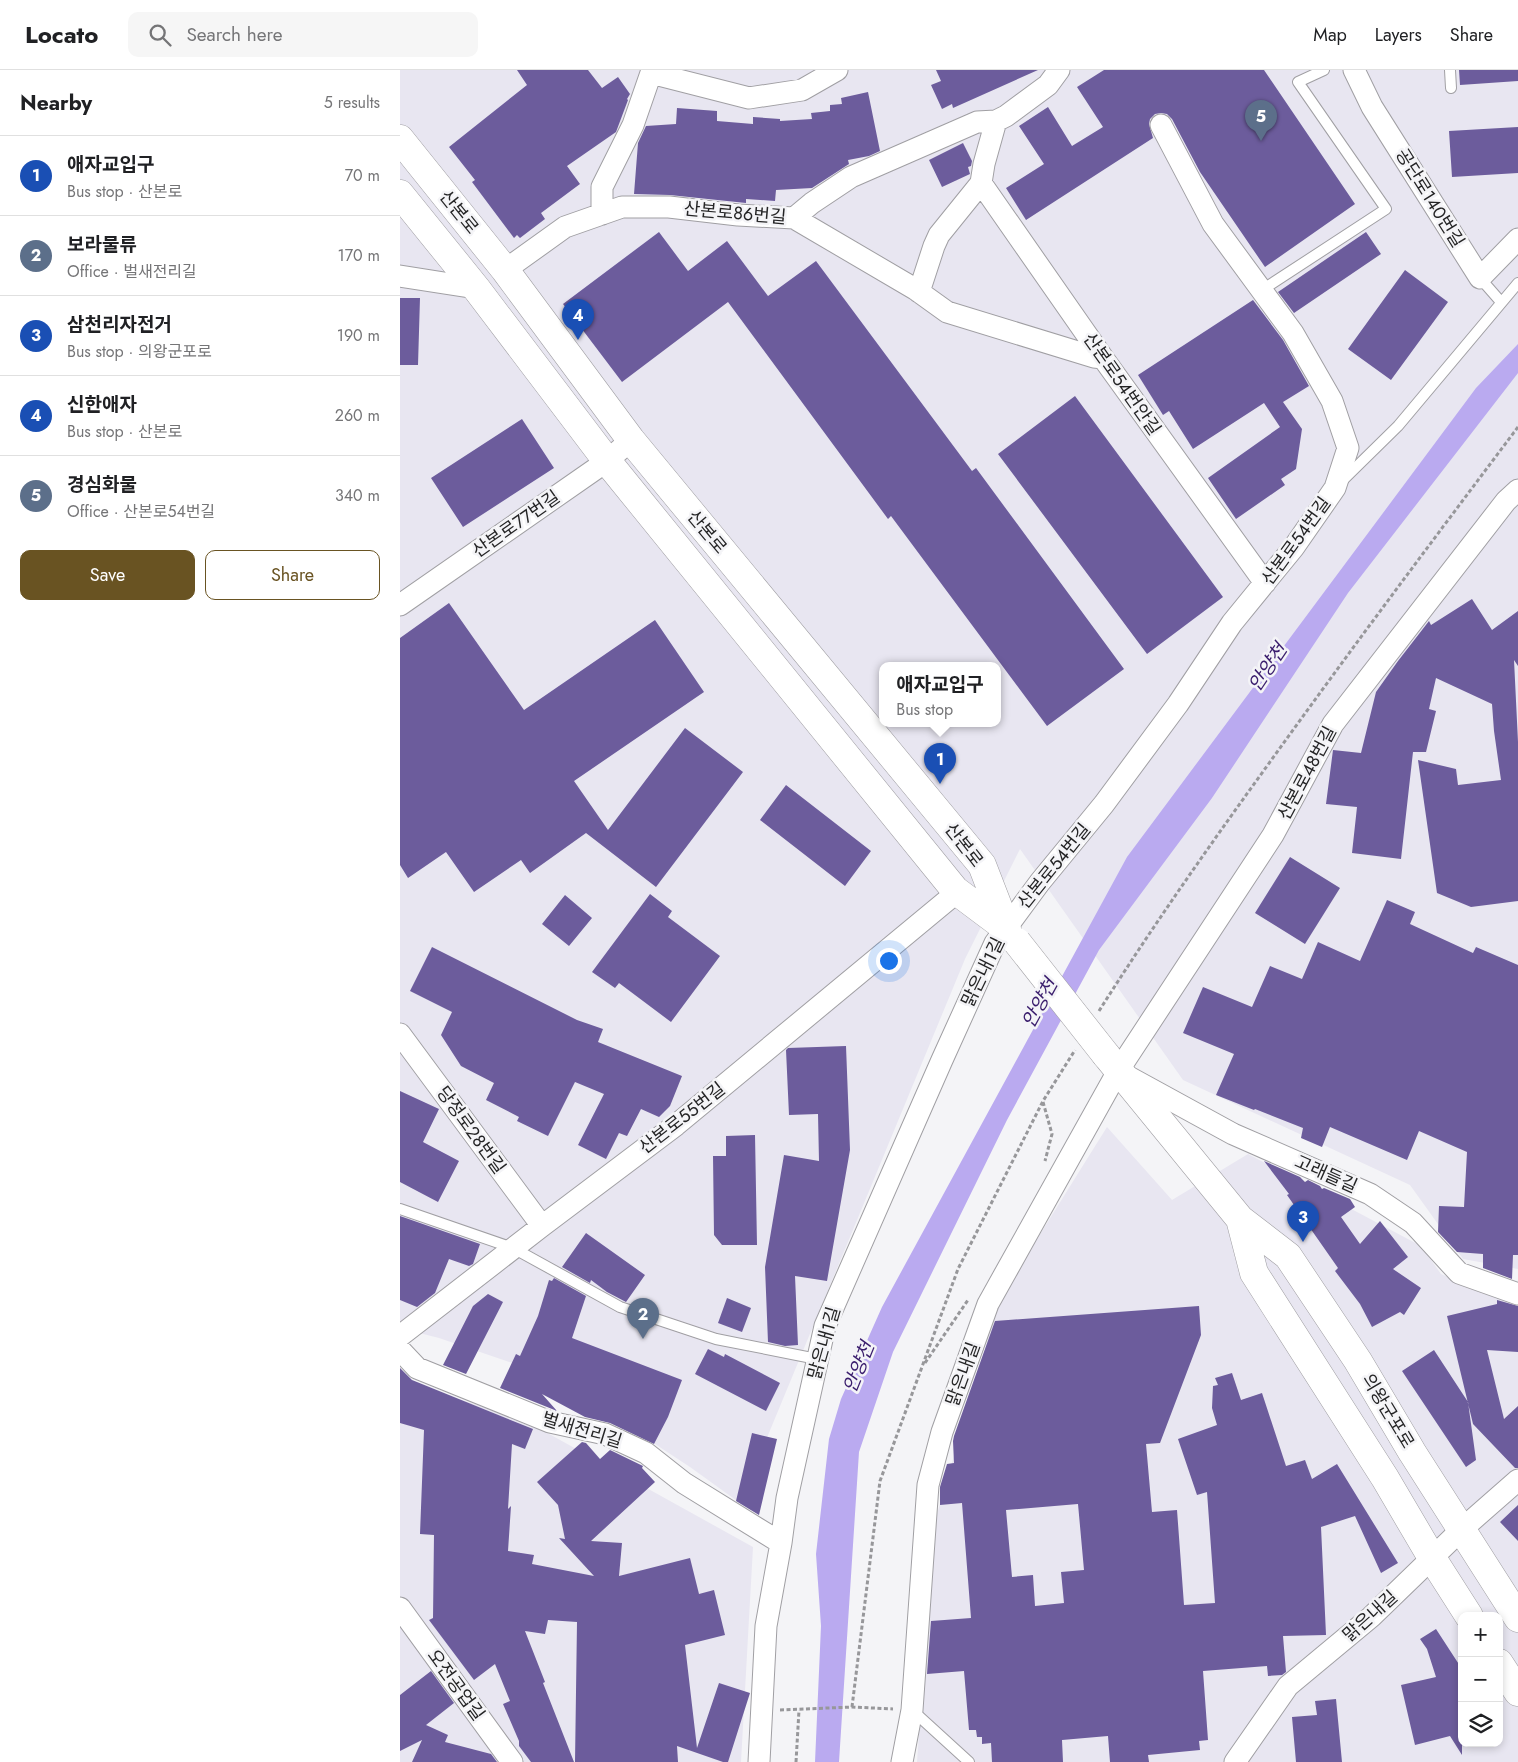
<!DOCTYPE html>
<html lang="en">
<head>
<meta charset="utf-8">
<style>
	:root { --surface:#fff; --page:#f6f6f6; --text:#202124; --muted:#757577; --line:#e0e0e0; --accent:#695322 }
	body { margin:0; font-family:Jost,"Noto Sans KR",sans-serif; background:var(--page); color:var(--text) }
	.controls { position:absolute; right:15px; bottom:15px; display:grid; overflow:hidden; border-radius:10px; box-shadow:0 2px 8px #0003 }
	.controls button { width:45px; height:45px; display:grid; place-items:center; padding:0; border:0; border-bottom:1px solid var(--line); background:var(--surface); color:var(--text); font:25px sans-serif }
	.you { position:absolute; left:488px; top:890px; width:18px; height:18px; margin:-12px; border:4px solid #fff; border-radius:50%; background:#1a73e8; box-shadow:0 0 0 8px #1a73e833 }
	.badge { display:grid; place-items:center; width:32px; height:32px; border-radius:50%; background:var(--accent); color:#fff; font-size:16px; font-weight:700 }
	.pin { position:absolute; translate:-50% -41px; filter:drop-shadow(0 1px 2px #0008) }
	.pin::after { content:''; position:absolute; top:26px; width:18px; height:15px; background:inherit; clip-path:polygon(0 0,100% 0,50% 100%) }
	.popup { position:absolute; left:479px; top:592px; width:122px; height:65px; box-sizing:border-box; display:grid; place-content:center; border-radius:10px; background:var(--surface); filter:drop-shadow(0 1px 4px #0005); font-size:16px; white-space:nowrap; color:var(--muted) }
	.popup b { font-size:19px; color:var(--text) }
	.popup::after { content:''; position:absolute; left:50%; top:100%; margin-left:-10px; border:10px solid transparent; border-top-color:var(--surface) }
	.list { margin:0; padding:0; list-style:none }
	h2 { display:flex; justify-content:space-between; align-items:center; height:65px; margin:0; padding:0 20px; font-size:21px }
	h2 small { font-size:16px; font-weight:400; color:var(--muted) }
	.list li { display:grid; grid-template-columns:32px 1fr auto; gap:15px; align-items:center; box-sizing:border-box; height:80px; padding:0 20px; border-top:1px solid var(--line) }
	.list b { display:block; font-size:19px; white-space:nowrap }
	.list p { margin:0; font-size:16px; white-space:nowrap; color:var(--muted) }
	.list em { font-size:16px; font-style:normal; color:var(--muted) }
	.actions { display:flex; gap:10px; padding:15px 20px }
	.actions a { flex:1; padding:11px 0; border:1px solid var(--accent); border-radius:10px; text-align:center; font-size:18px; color:var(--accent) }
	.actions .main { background:var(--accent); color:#fff }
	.icon { flex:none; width:28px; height:28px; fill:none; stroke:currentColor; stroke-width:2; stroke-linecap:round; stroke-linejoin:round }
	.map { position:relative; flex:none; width:1118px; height:1692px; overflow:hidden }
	header { display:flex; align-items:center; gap:30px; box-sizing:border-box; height:70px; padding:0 25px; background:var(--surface); border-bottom:1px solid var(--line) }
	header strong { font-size:24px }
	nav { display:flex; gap:28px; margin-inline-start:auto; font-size:18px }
	.search { width:350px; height:45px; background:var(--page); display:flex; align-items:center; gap:12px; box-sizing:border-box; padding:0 18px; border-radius:10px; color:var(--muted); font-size:19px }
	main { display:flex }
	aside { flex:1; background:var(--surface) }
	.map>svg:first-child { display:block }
	.built { fill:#e8e6f1; fill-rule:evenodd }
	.forest { fill:#baaaf0 }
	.building { fill:#6c5c9c; fill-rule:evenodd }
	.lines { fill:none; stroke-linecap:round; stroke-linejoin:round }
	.lane-casing { stroke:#a09fa3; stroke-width:12 }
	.street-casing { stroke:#a09fa3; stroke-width:23 }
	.secondary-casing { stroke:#a09fa3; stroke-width:29 }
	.path { stroke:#97979a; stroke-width:3; stroke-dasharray:4 2.5; stroke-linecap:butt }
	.lane { stroke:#fff; stroke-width:10 }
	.street { stroke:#fff; stroke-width:21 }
	.secondary { stroke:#fff; stroke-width:28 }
	.secondary-bridge-casing { stroke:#a09fa3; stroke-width:29; stroke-linecap:butt }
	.secondary-bridge { stroke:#fff; stroke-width:28 }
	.labels { text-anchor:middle; stroke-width:5; stroke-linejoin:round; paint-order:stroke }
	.street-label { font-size:18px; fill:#252526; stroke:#f4f4f7 }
	.water-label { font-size:19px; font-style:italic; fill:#3a1d6d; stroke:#f4f4f7 }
</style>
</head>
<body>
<header>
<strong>Locato</strong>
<div class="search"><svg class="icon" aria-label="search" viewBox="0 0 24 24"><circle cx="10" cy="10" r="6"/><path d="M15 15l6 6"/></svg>Search here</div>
<nav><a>Map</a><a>Layers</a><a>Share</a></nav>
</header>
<main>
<aside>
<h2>Nearby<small>5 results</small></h2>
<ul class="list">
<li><span class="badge" style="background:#1a4fb4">1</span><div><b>애자교입구</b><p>Bus stop · 산본로</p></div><em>70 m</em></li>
<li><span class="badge" style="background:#5c6f8a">2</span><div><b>보라물류</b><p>Office · 벌새전리길</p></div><em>170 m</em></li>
<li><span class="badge" style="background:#1a4fb4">3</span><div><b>삼천리자전거</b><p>Bus stop · 의왕군포로</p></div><em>190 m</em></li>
<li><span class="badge" style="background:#1a4fb4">4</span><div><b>신한애자</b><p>Bus stop · 산본로</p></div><em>260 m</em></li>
<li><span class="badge" style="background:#5c6f8a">5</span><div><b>경심화물</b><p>Office · 산본로54번길</p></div><em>340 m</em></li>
</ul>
<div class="actions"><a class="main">Save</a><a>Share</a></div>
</aside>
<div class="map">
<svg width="1118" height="1692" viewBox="0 0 1118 1692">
	<rect width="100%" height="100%" fill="#f4f4f7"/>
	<!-- built -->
	<path class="built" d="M 0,0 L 1118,0 L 1118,1199 L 1063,1189 L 1010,1115 L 783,1010 L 620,779 L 565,889 L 340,1433 L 290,1397 L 153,1307 L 39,1268 L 0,1258 ZM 482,595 L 598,595 L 598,653 L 482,653 Z
		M 707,1057 L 772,1130 L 848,1084 L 1021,1176 L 1041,1204 L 1084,1222 L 1118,1226 L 1118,1692 L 517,1692 L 533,1458 L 599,1230 ZM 1062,1546 L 1099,1546 L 1099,1673 L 1062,1673 Z
		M 0,1310 L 124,1350 L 353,1477 L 341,1692 L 0,1692 Z"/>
	<!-- forest -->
	<path class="forest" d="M 1118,274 L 1118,303 L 948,523 L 812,728 L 699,880 L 607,1050 L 493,1282 L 459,1382 L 439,1692 L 415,1692 L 421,1556 L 416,1484 L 429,1369 L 441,1329 L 482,1237 L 727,787 L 1076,318 Z"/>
	<!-- building -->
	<path class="building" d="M 117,0 L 188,0 L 202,18 L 218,7 L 230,24 L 227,29 L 228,30 L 216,62 L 167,96 L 180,114 L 141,143 L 145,149 L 120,168 L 117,165 L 114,168 L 72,112 L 75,110 L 49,77 L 127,15 Z
		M 536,0 L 638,0 L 553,38 L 552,34 L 542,39 L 531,15 L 541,11 Z
		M 704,0 L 864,0 L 955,134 L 865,197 L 800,102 L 772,49 L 767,44 L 761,43 L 755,44 L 750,49 L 749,54 L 753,68 L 626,150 L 606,118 L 644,94 L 619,56 L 648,37 L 672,76 L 703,57 L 677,17 Z
		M 1059,0 L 1118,0 L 1118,11 L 1060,15 Z
		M 468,22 L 480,81 L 469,86 L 448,90 L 449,94 L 412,118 L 376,120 L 375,131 L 346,129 L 346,133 L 270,125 L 234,124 L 238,73 L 246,56 L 276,54 L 277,38 L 317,41 L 317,51 L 353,54 L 353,47 L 380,49 L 380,51 L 412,49 L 411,43 L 430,41 L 430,35 L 442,34 L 441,28 Z
		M 1118,57 L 1118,103 L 1052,107 L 1049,61 Z
		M 563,73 L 572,91 L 571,96 L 568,97 L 570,104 L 542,117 L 529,90 Z
		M 259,162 L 288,201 L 327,171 L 368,226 L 416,191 L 572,401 L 576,398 L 724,599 L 647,656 L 491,446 L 488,449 L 328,232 L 222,312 L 163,234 Z
		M 966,162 L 981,184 L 894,243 L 878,222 Z
		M 1005,200 L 1048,232 L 991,310 L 948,279 Z
		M 0,228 L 20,228 L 18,295 L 0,295 Z
		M 853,230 L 883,270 L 909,316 L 883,332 L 902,359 L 896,399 L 881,409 L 885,415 L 836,449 L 808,408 L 880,357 L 864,333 L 793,379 L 769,341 L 763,345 L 738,305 Z
		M 675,326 L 823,527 L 747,584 L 598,384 Z
		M 122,349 L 154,398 L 63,457 L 31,408 Z
		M 1072,529 L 1092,560 L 1118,541 L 1118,596 L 1114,590 L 1118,672 L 1118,831 L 1071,837 L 1037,823 L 1018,690 L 1056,699 L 1058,715 L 1101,710 L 1094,661 L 1092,634 L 1036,608 L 1029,639 L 1036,641 L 1026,682 L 1013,682 L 1001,789 L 952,783 L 957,737 L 926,734 L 933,680 L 961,683 L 976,622 L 998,591 L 1029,551 L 1031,555 Z
		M 49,533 L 124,640 L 255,550 L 304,622 L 174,711 L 208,760 L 285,658 L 343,702 L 256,817 L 186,763 L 130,803 L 121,790 L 74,822 L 46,782 L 8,808 L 0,795 L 0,568 Z
		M 386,715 L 471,781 L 445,816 L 360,750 Z
		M 890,787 L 940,818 L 905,874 L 855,843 Z
		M 250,824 L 272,841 L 268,847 L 320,886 L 271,952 L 219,913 L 215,918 L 192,902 Z
		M 165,825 L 192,848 L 169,876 L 142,854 Z
		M 987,830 L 1015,842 L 1010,854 L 1073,883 L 1076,877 L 1118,895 L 1118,1185 L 1113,1185 L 1112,1209 L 1083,1198 L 1083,1184 L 1057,1182 L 1038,1162 L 1039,1136 L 1064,1137 L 1067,1082 L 1019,1061 L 1007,1090 L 930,1057 L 922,1077 L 901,1068 L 903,1058 L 855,1039 L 854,1040 L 816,1025 L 834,984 L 783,963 L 803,917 L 852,937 L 870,896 L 902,909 L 918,872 L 960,891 Z
		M 32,877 L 177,950 L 203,959 L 198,972 L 282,1006 L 270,1036 L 259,1047 L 241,1039 L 227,1066 L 219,1063 L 206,1089 L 178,1075 L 204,1024 L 175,1012 L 148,1066 L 117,1051 L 119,1047 L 86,1030 L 94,1013 L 61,996 L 41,965 L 52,942 L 10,921 Z
		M 446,976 L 450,1080 L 427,1211 L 395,1206 L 398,1275 L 385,1276 L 368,1272 L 365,1197 L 384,1085 L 419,1091 L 418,1044 L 389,1045 L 386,980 L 388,978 Z
		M 0,1021 L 39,1039 L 23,1072 L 59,1091 L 38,1132 L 0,1112 Z
		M 355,1065 L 357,1175 L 322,1175 L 314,1165 L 313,1086 L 326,1086 L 326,1066 Z
		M 864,1091 L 900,1107 L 905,1112 L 908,1110 L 920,1116 L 922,1119 L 924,1118 L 950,1129 L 955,1137 L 941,1147 L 960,1174 L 980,1151 L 1008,1187 L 993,1199 L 1021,1218 L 1004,1245 L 1000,1242 L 972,1257 L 960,1234 L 935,1201 L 938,1198 L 887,1125 L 889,1124 Z
		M 0,1146 L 80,1174 L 73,1194 L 69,1196 L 49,1189 L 35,1223 L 17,1237 L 0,1230 Z
		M 186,1163 L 245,1205 L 226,1232 L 207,1222 L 191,1210 L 190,1213 L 162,1197 Z
		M 154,1208 L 186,1226 L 172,1268 L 282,1310 L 268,1347 L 254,1374 L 210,1353 L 185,1347 L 142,1324 L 157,1341 L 100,1318 L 116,1284 L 120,1286 L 138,1246 L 149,1210 L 152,1211 Z
		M 88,1224 L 103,1232 L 66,1304 L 43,1295 L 73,1236 Z
		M 327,1228 L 351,1238 L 342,1262 L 318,1253 Z
		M 1097,1230 L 1118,1236 L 1118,1282 L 1087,1280 L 1104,1349 L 1118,1336 L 1118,1398 L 1115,1398 L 1073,1354 L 1047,1246 L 1097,1234 Z
		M 799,1236 L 801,1265 L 760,1373 L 746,1374 L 752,1442 L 777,1440 L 784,1535 L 815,1533 L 807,1422 L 797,1425 L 778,1369 L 817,1355 L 812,1338 L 813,1316 L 818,1315 L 815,1308 L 832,1303 L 841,1330 L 862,1323 L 886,1396 L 905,1390 L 912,1409 L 937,1394 L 998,1493 L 981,1503 L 955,1446 L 921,1457 L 926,1565 L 883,1566 L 886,1602 L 882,1605 L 868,1606 L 867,1596 L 803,1601 L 808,1670 L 799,1671 L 800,1680 L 748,1685 L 749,1692 L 710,1692 L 708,1666 L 662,1670 L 663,1692 L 592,1692 L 591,1673 L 582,1674 L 582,1667 L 577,1667 L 576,1660 L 569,1660 L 564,1601 L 527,1604 L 531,1551 L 571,1548 L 562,1433 L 540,1435 L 540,1417 L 547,1394 L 554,1393 L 553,1371 L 554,1366 L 595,1251 ZM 678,1434 L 684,1500 L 661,1502 L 664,1533 L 635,1536 L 633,1505 L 612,1507 L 606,1440 Z
		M 308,1279 L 324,1287 L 325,1284 L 380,1313 L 366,1341 L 295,1304 Z
		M 1034,1280 L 1068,1332 L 1076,1390 L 1066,1397 L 1002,1301 Z
		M 0,1298 L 12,1310 L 133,1359 L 125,1379 L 112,1374 L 108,1439 L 111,1436 L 108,1481 L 134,1485 L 132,1494 L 194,1506 L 159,1468 L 165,1469 L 158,1435 L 137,1412 L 182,1372 L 186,1373 L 200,1389 L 210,1380 L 243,1396 L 242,1398 L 255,1412 L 191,1471 L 222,1473 L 219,1506 L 290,1488 L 299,1524 L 314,1520 L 325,1565 L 285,1575 L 297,1678 L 319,1613 L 350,1623 L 328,1692 L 323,1692 L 277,1676 L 278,1692 L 175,1692 L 177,1552 L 148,1550 L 145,1564 L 125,1561 L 145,1612 L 143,1613 L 174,1692 L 131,1692 L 119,1676 L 119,1671 L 103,1634 L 110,1631 L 95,1594 L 74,1610 L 29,1550 L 33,1548 L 34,1465 L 20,1464 L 24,1360 L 0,1353 Z
		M 352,1363 L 377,1369 L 359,1445 L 336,1431 Z
		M 1118,1435 L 1118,1471 L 1100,1452 Z
		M 1036,1559 L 1062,1599 L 1062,1685 L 1050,1666 L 1015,1675 L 1001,1615 L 1036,1607 L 1027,1579 L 1020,1569 Z
		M 31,1601 L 54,1633 L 26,1655 L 48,1665 L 45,1672 L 91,1684 L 97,1692 L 12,1692 L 22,1670 L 0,1681 L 0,1625 Z
		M 936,1629 L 942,1692 L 896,1692 L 892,1647 L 917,1645 L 915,1631 Z"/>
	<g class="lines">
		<!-- lane casing -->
		<g class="lane-casing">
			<path id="lane" d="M 1050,0 L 1051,18
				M 1080,208 L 1101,232
				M 862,220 L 986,139 L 898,12 L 924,0
				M 943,410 L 998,356 L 1118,213
				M 0,1139 L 113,1178 L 220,1237 L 316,1269 L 417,1289
				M 512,1640 L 569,1692"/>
		</g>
		<!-- street casing -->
		<g class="street-casing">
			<path id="street" d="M 954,0 L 972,37 L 1080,208 L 1118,169
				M 581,113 L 703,288 L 865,513
				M 202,144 L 202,117 L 233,55 L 251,3 L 349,28 L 402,20 L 437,0
				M 394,148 L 515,219 L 547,242 L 694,287 L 703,288
				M 105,200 L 165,157 L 222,137 L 269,137 L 338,145 L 394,148 L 412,133 L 451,107 L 577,52 L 596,51 L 606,46 L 648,15 L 659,0
				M 0,206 L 76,218
				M 519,222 L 534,176 L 539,165 L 581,113 L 584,94 L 596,51
				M 0,535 L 207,391 L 231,370
				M 0,964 L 142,1156
				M 727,1006 L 833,1064 L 970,1124 L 1013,1153 L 1059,1203 L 1118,1224
				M 0,1266 L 142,1156 L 276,1055 L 550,828 L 555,820
				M 0,1280 L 17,1298 L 150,1352 L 205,1364 L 246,1383 L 284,1413 L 381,1473
				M 0,1538 L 112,1692
				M 359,1692 L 366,1556 L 381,1473 L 387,1428 L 425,1256 L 542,990 L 595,873 L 640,812 L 704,734 L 778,634 L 832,553 L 894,477 L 935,418 L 948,378 L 932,331 L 893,263 L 813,154 L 761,55
				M 502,1692 L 512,1640 L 528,1415 L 542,1362 L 588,1234 L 718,1001 L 873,765 L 933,654 L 1106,431 L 1118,420
				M 835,1692 L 888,1616 L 971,1547 L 1061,1460 L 1118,1410"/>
		</g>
		<!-- secondary casing -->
		<g class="secondary-casing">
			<path id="secondary" d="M 0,69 L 105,200 L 231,370 L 582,795 L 606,857
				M 0,124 L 76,218 L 207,391 L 555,820 L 607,859
				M 706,985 L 840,1149 L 888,1186 L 958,1291 L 1012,1382 L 1118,1548
				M 840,1149 L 854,1203 L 985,1408 L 1032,1488 L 1069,1546
				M 1099,1593 L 1118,1622"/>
		</g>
		<!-- path -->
		<path class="path" d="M 699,941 C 754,854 814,769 875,685 C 954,575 1036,466 1118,357
			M 643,1032 L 652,1064 L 645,1091
			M 525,1293 L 568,1230
			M 452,1637 L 480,1411 L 558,1199 L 643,1031 L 675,980
			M 380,1640 L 452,1637 L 493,1639
			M 396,1692 L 399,1640"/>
		<!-- lane -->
		<use href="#lane" class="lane"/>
		<!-- street -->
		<use href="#street" class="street"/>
		<!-- secondary -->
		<use href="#secondary" class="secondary"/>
		<!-- secondary-bridge casing -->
		<g class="secondary-bridge-casing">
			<path id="secondary-bridge" d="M 617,872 L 706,985"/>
		</g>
		<!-- secondary-bridge -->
		<use href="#secondary-bridge" class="secondary-bridge"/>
	</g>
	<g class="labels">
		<!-- street labels -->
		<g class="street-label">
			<text transform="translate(1030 128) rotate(58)" y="6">공단로140번길</text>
			<text transform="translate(59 142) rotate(51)" y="6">산본로</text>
			<text transform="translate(335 143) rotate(5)" y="6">산본로86번길</text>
			<text transform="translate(722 314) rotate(55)" y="6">산본로54번안길</text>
			<text transform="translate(116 454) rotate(-35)" y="6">산본로77번길</text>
			<text transform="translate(307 462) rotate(50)" y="6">산본로</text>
			<text transform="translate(896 471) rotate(-54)" y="6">산본로54번길</text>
			<text transform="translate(907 703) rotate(-62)" y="6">산본로48번길</text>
			<text transform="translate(564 775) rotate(52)" y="6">산본로</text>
			<text transform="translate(654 796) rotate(-51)" y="6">산본로54번길</text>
			<text transform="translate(583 902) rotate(-64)" y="6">맑은내1길</text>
			<text transform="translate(282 1048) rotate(-38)" y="6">산본로55번길</text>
			<text transform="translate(71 1060) rotate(54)" y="6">당정로28번길</text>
			<text transform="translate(926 1104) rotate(24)" y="6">고래들길</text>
			<text transform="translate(424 1273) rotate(-74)" y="6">맑은내1길</text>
			<text transform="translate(563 1304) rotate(-70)" y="6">맑은내길</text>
			<text transform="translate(988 1341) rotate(59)" y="6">의왕군포로</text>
			<text transform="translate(182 1360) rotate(17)" y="6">벌새전리길</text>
			<text transform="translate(970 1546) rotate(-42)" y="6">맑은내길</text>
			<text transform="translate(56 1615) rotate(54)" y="6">오전공업길</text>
		</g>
		<!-- water labels -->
		<g class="water-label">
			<text transform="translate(867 597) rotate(-56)" y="7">안양천</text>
			<text transform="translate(639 933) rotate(-61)" y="7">안양천</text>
			<text transform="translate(458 1297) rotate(-68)" y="7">안양천</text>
		</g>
	</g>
</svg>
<div class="controls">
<button>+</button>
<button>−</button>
<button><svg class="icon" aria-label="layers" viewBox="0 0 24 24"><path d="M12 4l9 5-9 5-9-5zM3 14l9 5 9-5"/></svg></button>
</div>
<div class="you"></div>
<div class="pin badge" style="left:540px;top:714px;background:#1a4fb4">1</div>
<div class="popup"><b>애자교입구</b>Bus stop</div>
<div class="pin badge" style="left:243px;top:1269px;background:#5c6f8a">2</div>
<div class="pin badge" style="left:903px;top:1172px;background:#1a4fb4">3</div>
<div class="pin badge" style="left:178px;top:270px;background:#1a4fb4">4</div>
<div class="pin badge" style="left:861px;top:71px;background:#5c6f8a">5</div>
</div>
</main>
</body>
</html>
